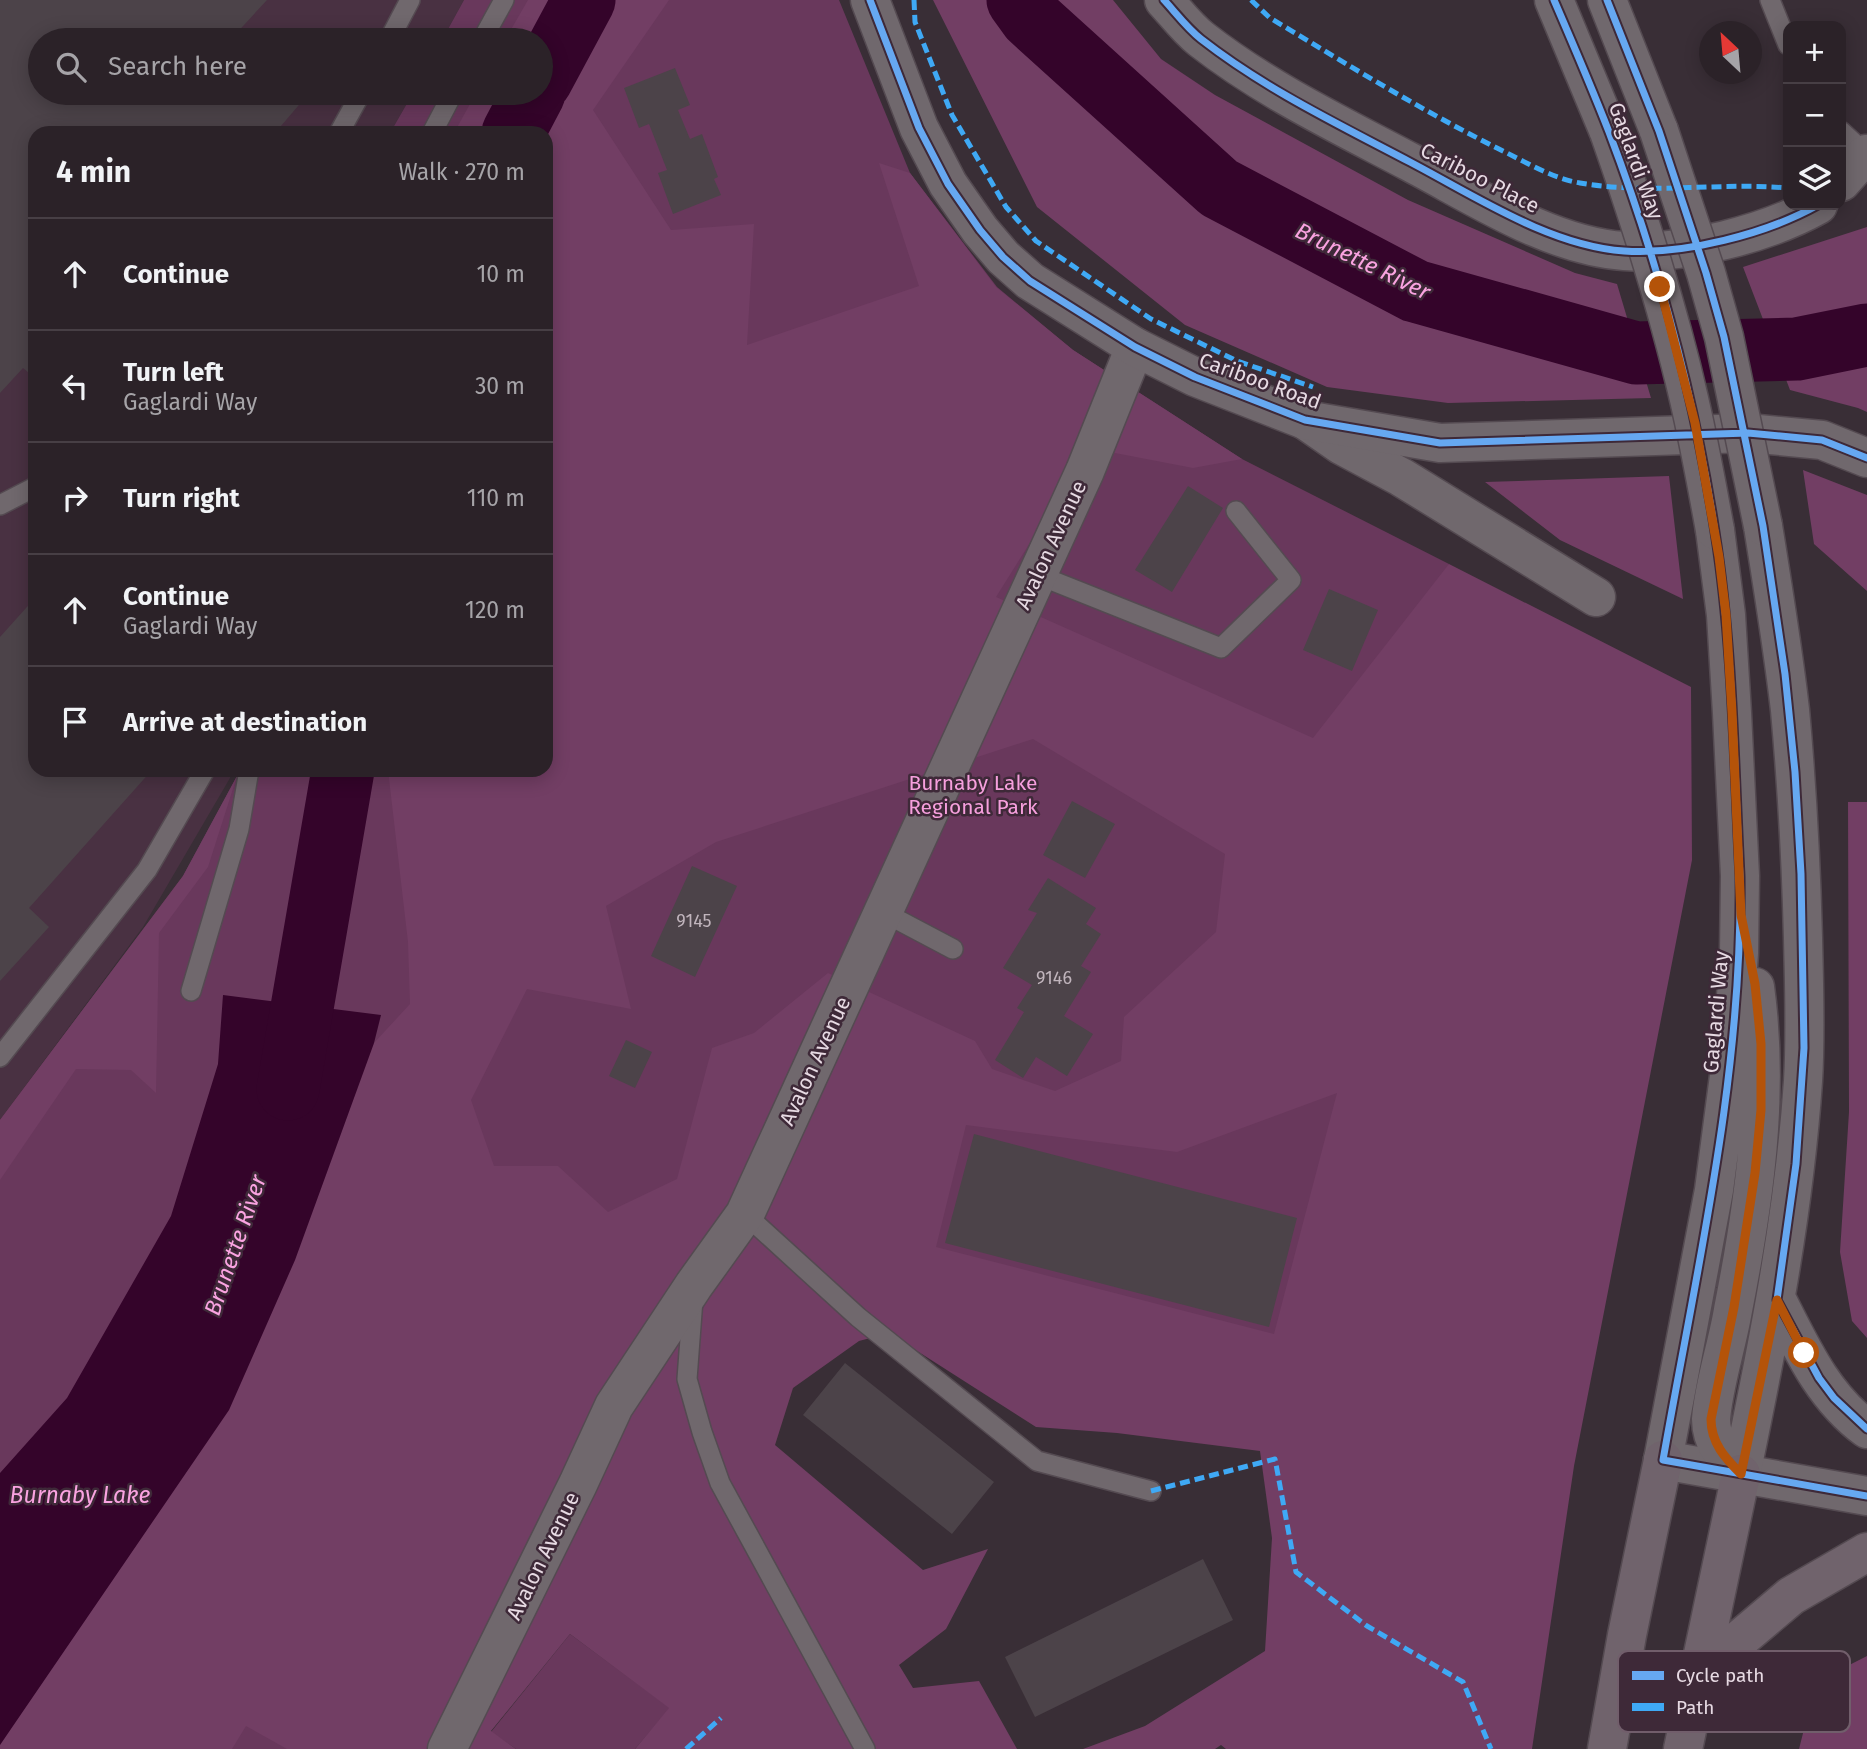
<!DOCTYPE html>
<html lang="en">
<head>
<meta charset="utf-8">
<style>
	:root { --surface:#2b2228; --page:#332a30; --text:#f1f3f6; --muted:#a6a4a8; --line:#473f45 }
	body { margin:0; font-family:"Fira Sans",sans-serif; background:var(--page); color:var(--text) }
	.controls { position:absolute; right:21px; top:21px; display:grid; overflow:hidden; border-radius:14px; box-shadow:0 4px 18px #0003 }
	.controls button { width:63px; height:63px; display:grid; place-items:center; padding:0; border:0; border-bottom:2px solid var(--line); background:var(--surface); color:var(--text); font:35px sans-serif }
	.compass { position:absolute; left:1699px; top:21px; width:63px; height:63px; border-radius:50%; background:var(--surface); box-shadow:0 4px 18px #0003; rotate:334deg }
	.stop { position:absolute; width:21px; height:21px; margin:-16px; border:5px solid #b45309; border-radius:50%; background:#fff }
	.stop.end { background:#b45309; border-color:#fff; box-shadow:0 2px 7px #0008 }
	.list { margin:0; padding:0; list-style:none }
	h2 { display:flex; justify-content:space-between; align-items:center; height:91px; margin:0; padding:0 28px; font-size:30px }
	h2 small { font-size:23px; font-weight:400; color:var(--muted) }
	.list li { display:grid; grid-template-columns:46px 1fr auto; gap:21px; align-items:center; box-sizing:border-box; height:112px; padding:0 28px; border-top:2px solid var(--line) }
	.list b { display:block; font-size:26px; white-space:nowrap }
	.list p { margin:0; font-size:23px; white-space:nowrap; color:var(--muted) }
	.list em { font-size:23px; font-style:normal; color:var(--muted) }
	.icon { flex:none; width:38px; height:38px; fill:none; stroke:currentColor; stroke-width:2; stroke-linecap:round; stroke-linejoin:round }
	.map { position:relative; flex:none; width:1867px; height:1749px; overflow:hidden }
	.search { position:absolute; background:var(--surface); box-shadow:0 4px 18px #0003; left:28px; top:28px; width:525px; height:77px; display:flex; align-items:center; gap:18px; box-sizing:border-box; padding:0 24px; border-radius:38px; color:var(--muted); font-size:26px }
	.panel { position:absolute; background:var(--surface); box-shadow:0 4px 18px #0003; left:28px; top:126px; width:525px; height:651px; border-radius:21px }
	.map>svg:first-child { display:block }
	.built { fill:#493142 }
	.green { fill:#69385c }
	.forest { fill:#723e64; fill-rule:evenodd }
	.water { fill:#34042a }
	.lines { fill:none; stroke-linecap:round; stroke-linejoin:round }
	.river { stroke:#34042a; stroke-width:63 }
	.building { fill:#4c4349 }
	.service-casing { stroke:#544a51; stroke-width:22 }
	.minor-casing { stroke:#544a51; stroke-width:41 }
	.tertiary-casing { stroke:#544a51; stroke-width:41 }
	.secondary-casing { stroke:#544a51; stroke-width:41 }
	.motorway-casing { stroke:#544a51; stroke-width:41 }
	.service { stroke:#70686d; stroke-width:19 }
	.minor { stroke:#70686d; stroke-width:38 }
	.tertiary { stroke:#70686d; stroke-width:38 }
	.secondary { stroke:#70686d; stroke-width:38 }
	.motorway { stroke:#70636c; stroke-width:38 }
	.secondary-bridge-casing { stroke:#544a51; stroke-width:41; stroke-linecap:butt }
	.secondary-bridge { stroke:#70686d; stroke-width:38 }
	.quiet { stroke:#3fa9f5; stroke-width:5; stroke-dasharray:10 5; stroke-linecap:butt }
	.cycleway-casing { stroke:#3e2938; stroke-width:11 }
	.cycleway { stroke:#66a8f1; stroke-width:7 }
	.route { stroke:#b45309; stroke-width:9 }
	.labels { text-anchor:middle; stroke-width:5; stroke-linejoin:round; paint-order:stroke }
	.number-label { font-size:18px; fill:#c0b4bc }
	.street-label { font-size:21px; fill:#e7dae3; stroke:#3e2938 }
	.park-label { font-size:21px; fill:#f69fdd; stroke:#3e2938 }
	.water-label { font-size:23px; font-style:italic; fill:#faa3e1; stroke:#3e2938 }
	.key { fill:#3e2938; stroke:#715e6b; stroke-width:2 }
	.key-label { font-size:19px; fill:#e7dae3 }
</style>
</head>
<body>
<div class="map">
<svg width="1867" height="1749" viewBox="0 0 1867 1749">
	<rect width="100%" height="100%" fill="#392e36"/>
	<!-- built -->
	<path class="built" d="M 0,0 L 464,0 L 442,40 L 40,40 L 40,93 L 413,93 L 390,133 L 35,133 L 35,770 L 231,770 L 230,778 L 143,927 L 0,1120 Z"/>
	<!-- green -->
	<path class="green" d="M 464,0 L 839,0 L 910,173 L 997,287 L 1073,350 L 1242,459 L 1449,564 L 1300,1390 L 674,1270 L 432,1749 L 0,1749 L 0,1120 L 183,876 L 237,776 L 237,770 L 546,770 L 546,133 L 390,133 L 413,93 L 541,93 L 541,40 L 442,40 Z
		M 570,1634 L 670,1708 L 635,1749 L 516,1749 L 491,1732 Z"/>
	<!-- forest -->
	<path class="forest" d="M 528,0 L 669,0 L 593,110 L 671,230 L 754,224 L 747,345 L 919,286 L 879,163 L 910,173 L 996,287 L 1073,350 L 1242,459 L 1193,468 L 1089,448 L 996,597 L 1313,738 L 1449,564 L 1691,687 L 1692,860 L 1574,1466 L 1532,1749 L 1226,1749 L 1221,1745 L 1215,1749 L 1083,1749 L 1145,1726 L 1265,1651 L 1272,1538 L 1260,1451 L 1117,1433 L 1036,1427 L 889,1333 L 859,1341 L 793,1388 L 775,1445 L 923,1570 L 988,1549 L 946,1629 L 899,1665 L 913,1688 L 979,1681 L 1017,1749 L 635,1749 L 669,1708 L 570,1634 L 491,1731 L 516,1749 L 287,1749 L 246,1726 L 232,1749 L 0,1749 L 0,1745 L 23,1710 L 229,1410 L 295,1260 L 374,1043 L 410,1004 L 408,942 L 388,770 L 546,770 L 546,133 L 454,133 L 476,93 L 541,93 L 541,40 L 505,40 ZM 1033,739 L 1225,854 L 1216,932 L 1124,1017 L 1121,1061 L 1055,1091 L 992,1069 L 975,1041 L 828,973 L 754,1033 L 712,1048 L 677,1179 L 608,1212 L 558,1166 L 494,1166 L 471,1100 L 527,989 L 631,1009 L 606,906 L 716,842 ZM 1337,1093 L 1274,1334 L 936,1247 L 966,1125 L 1177,1152 Z
		M 933,0 L 1113,0 L 1161,59 L 1215,95 L 1408,200 L 1575,273 L 1617,284 L 1651,398 L 1448,403 L 1327,387 L 1185,325 L 1037,207 Z
		M 1867,227 L 1867,412 L 1858,408 L 1790,390 L 1743,267 Z
		M 1803,470 L 1867,495 L 1867,591 L 1814,544 Z
		M 1669,476 L 1683,599 L 1560,540 L 1485,482 Z
		M 237,776 L 208,867 L 159,933 L 156,1093 L 131,1070 L 76,1069 L 0,1180 L 0,1120 L 183,876 Z
		M 1848,802 L 1867,802 L 1867,1338 L 1852,1321 L 1840,1252 L 1849,1112 Z
		M 1867,1656 L 1867,1749 L 1799,1749 L 1816,1682 Z"/>
	<!-- water -->
	<path class="water" d="M 223,995 L 381,1015 L 374,1043 L 295,1260 L 229,1410 L 0,1745 L 0,1473 L 67,1398 L 171,1216 L 218,1064 Z"/>
	<g class="lines">
		<!-- river -->
		<path class="river" d="M 1018,0 L 1031,18 L 1219,188 L 1415,291 L 1636,353 L 1797,349 L 1867,335
			M 541,80 L 584,0
			M 513,133 L 534,93
			M 288,1089 L 343,770"/>
	</g>
	<!-- building -->
	<path class="building" d="M 0,0 L 267,0 L 232,38 L 234,40 L 40,40 L 40,93 L 296,93 L 304,99 L 275,133 L 35,133 L 35,378 L 23,368 L 0,393 Z
		M 675,68 L 690,105 L 678,110 L 690,139 L 702,134 L 718,177 L 714,179 L 721,195 L 673,214 L 658,173 L 667,170 L 649,124 L 639,128 L 624,88 Z
		M 1188,486 L 1223,508 L 1172,592 L 1135,570 Z
		M 1329,589 L 1378,610 L 1352,671 L 1303,650 Z
		M 35,598 L 35,770 L 152,770 L 29,908 L 49,927 L 0,981 L 0,637 Z
		M 1072,801 L 1115,824 L 1085,878 L 1043,855 Z
		M 692,866 L 737,886 L 695,977 L 651,956 Z
		M 1048,878 L 1096,908 L 1086,924 L 1101,934 L 1081,966 L 1091,972 L 1064,1016 L 1093,1034 L 1067,1076 L 1036,1057 L 1023,1078 L 995,1060 L 1024,1012 L 1017,1008 L 1032,985 L 1003,968 L 1037,913 L 1028,910 Z
		M 626,1040 L 652,1052 L 635,1088 L 609,1076 Z
		M 974,1134 L 1297,1218 L 1269,1327 L 945,1243 Z
		M 845,1363 L 994,1482 L 952,1534 L 803,1415 Z
		M 1203,1559 L 1233,1620 L 1035,1717 L 1005,1657 Z"/>
	<g class="lines">
		<!-- service casing -->
		<g class="service-casing">
			<path id="service" d="M 1770,0 L 1788,45
				M 389,40 L 410,0
				M 482,40 L 504,0
				M 1841,131 L 1866,154
				M 339,133 L 361,93
				M 432,133 L 453,93
				M 0,505 L 35,487
				M 1038,575 L 1221,648 L 1291,580 L 1236,511
				M 883,912 L 953,949
				M 191,991 L 239,829 L 249,770
				M 0,1057 L 147,870 L 205,770
				M 745,1214 L 858,1317 L 1037,1461 L 1151,1491
				M 693,1299 L 687,1379 L 702,1432 L 720,1483 L 865,1749"/>
		</g>
		<!-- minor casing -->
		<g class="minor-casing">
			<path id="minor" d="M 1164,0 C 1176,13 1187,28 1201,39 C 1265,89 1338,124 1410,162 C 1475,196 1550,246 1624,251 C 1684,255 1766,234 1818,205
				M 1841,182 L 1866,154
				M 1305,420 L 1341,445 L 1401,477 L 1596,597
				M 447,1749 L 578,1484 L 614,1406 L 694,1285 L 745,1214 L 1085,471 L 1135,347"/>
		</g>
		<!-- tertiary casing -->
		<g class="tertiary-casing">
			<path id="tertiary" d="M 870,0 L 919,128 L 948,184 L 980,230 L 1003,257 L 1030,281 L 1135,347 L 1195,377 L 1305,420 L 1440,443 L 1748,433 L 1822,440 L 1867,458
				M 1663,1460 L 1867,1496"/>
		</g>
		<!-- secondary casing -->
		<g class="secondary-casing">
			<path id="secondary" d="M 1554,0 L 1609,132
				M 1607,0 L 1659,131
				M 1777,1300 C 1801,1347 1823,1397 1867,1429
				M 1663,1460 L 1714,1190 L 1732,1053 L 1739,953 L 1740,876 L 1732,713 L 1726,615 L 1715,530
				M 1741,1474 C 1768,1344 1794,1214 1803,1081 C 1806,1034 1804,986 1803,938 C 1801,862 1797,786 1790,710 C 1783,649 1773,588 1763,526
				M 1741,1474 C 1725,1458 1711,1443 1711,1419 C 1714,1383 1727,1346 1733,1310 C 1754,1203 1770,1095 1755,987"/>
		</g>
		<!-- motorway casing -->
		<g class="motorway-casing">
			<path id="motorway" d="M 1700,1673 L 1791,1596 L 1867,1552
				M 1607,1749 L 1627,1635 L 1663,1460
				M 1683,1749 L 1741,1474"/>
		</g>
		<!-- service -->
		<use href="#service" class="service"/>
		<!-- minor -->
		<use href="#minor" class="minor"/>
		<!-- tertiary -->
		<use href="#tertiary" class="tertiary"/>
		<!-- secondary -->
		<use href="#secondary" class="secondary"/>
		<!-- motorway -->
		<use href="#motorway" class="motorway"/>
		<!-- secondary-bridge casing -->
		<g class="secondary-bridge-casing">
			<path id="secondary-bridge" d="M 1659,131 L 1706,273 L 1724,337 L 1763,526
				M 1609,132 C 1640,220 1668,308 1689,399 C 1699,442 1707,486 1715,530"/>
		</g>
		<!-- secondary-bridge -->
		<use href="#secondary-bridge" class="secondary-bridge"/>
		<!-- quiet -->
		<path class="quiet" d="M 914,0 L 915,22 L 952,115 L 1006,207 L 1036,241 L 1151,319 L 1237,361 L 1313,387
			M 1251,0 L 1270,18 C 1345,63 1419,109 1497,148 C 1524,161 1551,178 1580,183 C 1649,195 1719,182 1788,188
			M 1151,1491 L 1275,1459 L 1296,1572 L 1367,1626 L 1463,1682 L 1491,1749
			M 686,1749 L 721,1718"/>
		<!-- cycleway casing -->
		<g class="cycleway-casing">
			<path id="cycleway" d="M 870,0 L 919,128 L 948,184 L 980,230 L 1003,257 L 1030,281 L 1135,347 L 1195,377 L 1305,420 L 1440,443 L 1748,433 L 1822,440 L 1867,458
				M 1164,0 C 1176,13 1187,28 1201,39 C 1265,89 1338,124 1410,162 C 1475,196 1550,246 1624,251 C 1684,255 1766,234 1818,205
				M 1554,0 C 1573,44 1592,88 1609,132 C 1658,261 1694,396 1715,532 C 1733,646 1734,762 1740,876 C 1743,1074 1697,1267 1663,1460 L 1867,1496
				M 1607,0 L 1659,131 L 1706,273 L 1724,337 L 1763,526 L 1785,674 L 1795,772 L 1801,874 L 1804,1048 L 1796,1164 L 1777,1300 L 1819,1378 L 1834,1398 L 1867,1429"/>
		</g>
		<!-- cycleway -->
		<use href="#cycleway" class="cycleway"/>
	</g>
	<g class="lines">
		<!-- route -->
		<path class="route" d="M 1660,287 L 1695,423 L 1719,557 L 1726,615 L 1732,712 L 1741,915 L 1755,984 L 1761,1044 L 1761,1110 L 1755,1173 L 1734,1307 L 1711,1419 C 1711,1443 1725,1458 1741,1474 L 1777,1300 L 1804,1353"/>
	</g>
	<g class="labels">
		<!-- number labels -->
		<g class="number-label">
			<text x="694" y="927">9145</text>
			<text x="1054" y="984">9146</text>
		</g>
		<!-- street labels -->
		<g class="street-label">
			<text transform="translate(1636 161) rotate(70)" y="7">Gaglardi Way</text>
			<text transform="translate(1480 178) rotate(27)" y="7">Cariboo Place</text>
			<text transform="translate(1260 381) rotate(20)" y="7">Cariboo Road</text>
			<text transform="translate(1051 545) rotate(-65)" y="7">Avalon Avenue</text>
			<text transform="translate(1716 1012) rotate(-85)" y="7">Gaglardi Way</text>
			<text transform="translate(815 1061) rotate(-65)" y="7">Avalon Avenue</text>
			<text transform="translate(543 1556) rotate(-64)" y="7">Avalon Avenue</text>
		</g>
		<!-- park labels -->
		<g class="park-label">
			<text x="973" y="790">Burnaby Lake<tspan x="973" dy="24">Regional Park</tspan></text>
		</g>
		<!-- water labels -->
		<g class="water-label">
			<text transform="translate(1363 261) rotate(26)" y="8">Brunette River</text>
			<text transform="translate(235 1245) rotate(-71)" y="8">Brunette River</text>
			<text x="80" y="1503">Burnaby Lake</text>
		</g>
	</g>
	<!-- legend -->
	<rect x="1618" y="1651" width="232" height="81" rx="10" class="key"/>
	<rect x="1632" y="1671" width="32" height="9" fill="#66a8f1"/>
	<rect x="1632" y="1703" width="32" height="8" fill="#3fa9f5"/>
	<g class="key-label">
		<text x="1676" y="1682">Cycle path</text>
		<text x="1676" y="1714">Path</text>
	</g>
</svg>
<div class="controls">
<button>+</button>
<button>−</button>
<button><svg class="icon" aria-label="layers" viewBox="0 0 24 24"><path d="M12 4l9 5-9 5-9-5zM3 14l9 5 9-5"/></svg></button>
</div>
<svg class="compass" viewBox="-18 -18 36 36"><path d="M0-13l5 13h-10z" fill="#e53935"/><path d="M0 13l5-13h-10z" fill="#a6a4a8"/></svg>
<div class="stop" style="left:1804px;top:1353px"></div>
<div class="stop end" style="left:1660px;top:287px"></div>
<div class="search"><svg class="icon" aria-label="search" viewBox="0 0 24 24"><circle cx="10" cy="10" r="6"/><path d="M15 15l6 6"/></svg>Search here</div>
<section class="panel">
<h2>4 min<small>Walk · 270 m</small></h2>
<ul class="list">
<li><svg class="icon" aria-label="ahead" viewBox="0 0 24 24"><path d="M12 20V5M6 11l6-6 6 6"/></svg><div><b>Continue</b></div><em>10 m</em></li>
<li><svg class="icon" aria-label="left" viewBox="0 0 24 24"><path d="M17 20v-9H6M10 6l-5 5 5 5"/></svg><div><b>Turn left</b><p>Gaglardi Way</p></div><em>30 m</em></li>
<li><svg class="icon" aria-label="right" viewBox="0 0 24 24"><path d="M7 20v-9h11M14 6l5 5-5 5"/></svg><div><b>Turn right</b></div><em>110 m</em></li>
<li><svg class="icon" aria-label="ahead" viewBox="0 0 24 24"><path d="M12 20V5M6 11l6-6 6 6"/></svg><div><b>Continue</b><p>Gaglardi Way</p></div><em>120 m</em></li>
<li><svg class="icon" aria-label="arrive" viewBox="0 0 24 24"><path d="M6 21V4h12l-3 4 3 4H6"/></svg><div><b>Arrive at destination</b></div></li>
</ul>
</section>
</div>
</body>
</html>
